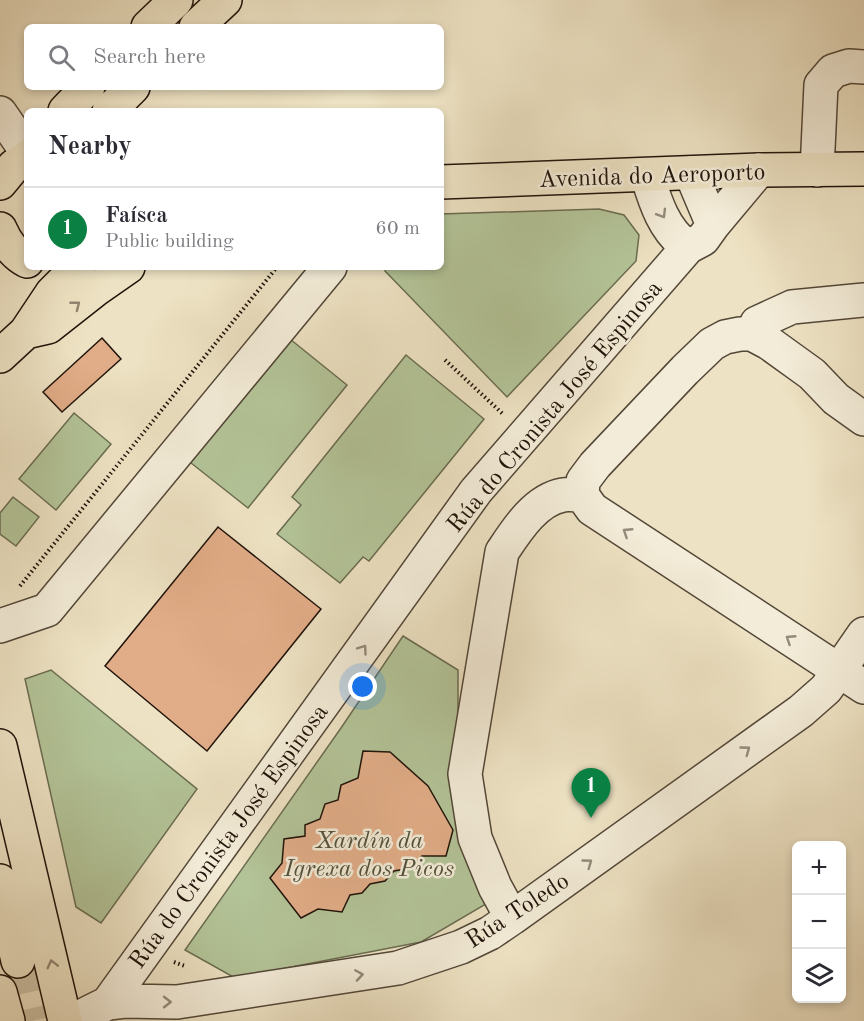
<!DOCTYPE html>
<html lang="en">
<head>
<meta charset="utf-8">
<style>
	:root { --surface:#fff; --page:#f7f7f7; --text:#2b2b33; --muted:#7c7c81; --line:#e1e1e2; --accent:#0b8043 }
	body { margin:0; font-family:"Old Standard TT",serif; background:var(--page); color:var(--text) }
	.controls { position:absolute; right:18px; bottom:18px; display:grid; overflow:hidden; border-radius:9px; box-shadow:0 3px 9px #0003 }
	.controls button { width:54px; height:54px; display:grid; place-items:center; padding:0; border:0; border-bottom:2px solid var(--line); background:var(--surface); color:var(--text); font:30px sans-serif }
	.you { position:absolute; left:363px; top:687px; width:21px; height:21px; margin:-15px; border:4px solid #fff; border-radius:50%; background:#1a73e8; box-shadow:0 0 0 9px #1a73e833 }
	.badge { display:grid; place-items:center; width:39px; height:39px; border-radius:50%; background:var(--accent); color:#fff; font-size:20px; font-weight:700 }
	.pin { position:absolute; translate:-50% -50px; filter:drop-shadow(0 2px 3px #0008) }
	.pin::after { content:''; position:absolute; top:32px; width:21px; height:18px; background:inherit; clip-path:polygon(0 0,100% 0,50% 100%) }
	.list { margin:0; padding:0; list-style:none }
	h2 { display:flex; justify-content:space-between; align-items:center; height:78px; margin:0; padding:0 24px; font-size:26px }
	h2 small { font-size:20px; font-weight:400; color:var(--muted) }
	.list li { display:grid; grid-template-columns:39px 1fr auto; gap:18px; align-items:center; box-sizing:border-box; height:84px; padding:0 24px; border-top:2px solid var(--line) }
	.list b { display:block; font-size:22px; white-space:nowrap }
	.list p { margin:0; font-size:20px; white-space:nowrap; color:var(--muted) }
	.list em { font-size:20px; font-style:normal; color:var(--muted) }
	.icon { flex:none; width:33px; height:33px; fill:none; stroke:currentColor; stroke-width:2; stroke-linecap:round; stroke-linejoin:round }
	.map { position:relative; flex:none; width:864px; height:1021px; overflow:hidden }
	.search { position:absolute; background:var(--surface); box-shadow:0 3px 9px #0003; left:24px; top:24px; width:420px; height:66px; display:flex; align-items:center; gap:15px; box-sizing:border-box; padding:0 21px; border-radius:9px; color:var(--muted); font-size:22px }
	.panel { position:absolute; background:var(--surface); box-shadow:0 3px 9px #0003; left:24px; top:108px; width:420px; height:162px; border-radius:9px }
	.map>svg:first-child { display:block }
	.green { fill:#b3c498; stroke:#6a6c51; stroke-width:1.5 }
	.building { fill:#e1ad88; stroke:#20130a; stroke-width:1.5 }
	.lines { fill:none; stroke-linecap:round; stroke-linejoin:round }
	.major-tunnel { stroke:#cec3a7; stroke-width:33; stroke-dasharray:33 16; stroke-linecap:butt }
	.minor-casing { stroke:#534738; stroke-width:36 }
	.major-casing { stroke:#20130a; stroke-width:36 }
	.path { stroke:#20130a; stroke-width:4; stroke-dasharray:1.5 3; stroke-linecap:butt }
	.minor { stroke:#f3ecd8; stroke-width:33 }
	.major { stroke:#ede2c3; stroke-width:33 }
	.oneway { stroke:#948a7b }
	.oneway2 { stroke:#918570 }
	.labels { text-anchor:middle; stroke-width:5; stroke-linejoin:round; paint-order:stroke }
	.street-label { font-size:24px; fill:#20130a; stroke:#f3ecd8 }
	.park-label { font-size:24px; font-style:italic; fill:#53513c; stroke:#f3ecd8 }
</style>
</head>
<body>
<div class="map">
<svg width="864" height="1021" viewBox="0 0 864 1021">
	<rect width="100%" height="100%" fill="#ede2c3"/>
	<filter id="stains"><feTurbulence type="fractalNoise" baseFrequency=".00333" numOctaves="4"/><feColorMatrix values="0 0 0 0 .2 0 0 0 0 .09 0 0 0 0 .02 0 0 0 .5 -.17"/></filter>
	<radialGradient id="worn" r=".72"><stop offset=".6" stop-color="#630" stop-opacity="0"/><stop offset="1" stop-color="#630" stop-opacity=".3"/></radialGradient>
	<!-- green -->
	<path class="green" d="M 599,209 L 624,215 L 639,235 L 636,261 L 507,397 L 385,271 L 385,267 L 441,267 L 441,214 Z
		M 285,335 L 347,385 L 248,508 L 186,459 Z
		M 406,355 L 484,419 L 369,561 L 363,557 L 340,583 L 277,534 L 301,505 L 292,497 Z
		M 74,413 L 111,444 L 56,510 L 19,479 Z
		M 13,497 L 39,517 L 16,546 L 0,534 L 0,513 Z
		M 403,636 L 458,670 L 458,814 L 486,904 L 421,942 L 235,978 L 185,950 L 341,728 Z
		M 51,670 L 197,789 L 101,923 L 76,907 L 25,679 Z"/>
	<!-- building -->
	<path class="building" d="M 102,338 L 121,359 L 62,412 L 43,392 Z
		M 218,527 L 321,609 L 207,751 L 105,666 Z
		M 363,751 L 390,752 L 428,786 L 453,830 L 446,856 L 422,856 L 411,868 L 394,871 L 385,881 L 370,884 L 362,893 L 350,895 L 342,912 L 318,909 L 301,918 L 270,878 L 282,863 L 284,839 L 305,836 L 305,825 L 320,819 L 325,804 L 338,800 L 341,785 L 358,778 Z"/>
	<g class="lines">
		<!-- major-tunnel -->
		<path class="major-tunnel" d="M 18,961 L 32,1021"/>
		<!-- minor casing -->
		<g class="minor-casing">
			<path id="minor" d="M 0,113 L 27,152
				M 817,170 L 821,85 L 833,71 L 849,66 L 864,67
				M 691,173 L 713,225
				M 647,175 C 655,201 664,231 688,247
				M 752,334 L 757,323 L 792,307 L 864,300
				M 582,495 L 583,481 L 595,465 L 685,370 L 712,344 L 725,337 L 740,334 L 752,334 L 769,343 L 812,374 L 836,399 L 864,419
				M 582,495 L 592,509 L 864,687
				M 0,626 L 47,610 L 330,267
				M 512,918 L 495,887 L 475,838 L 465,774 L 502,552 C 516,531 535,500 563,495 C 569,494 575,495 582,495
				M 108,1003 L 476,491 L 688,247 L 703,239 L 713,225 L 759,170
				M 72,1021 L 108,1003 L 125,1001 L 177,1002 L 398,968 L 461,947 L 490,933 L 512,918 L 801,711 L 826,689 L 864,634"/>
		</g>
		<!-- major casing -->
		<g class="major-casing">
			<path id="major" d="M 148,27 L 176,0
				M 196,27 L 225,0
				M 65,111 L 88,87
				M 109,111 L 133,87
				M 441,182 L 759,170 L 864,169
				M 0,183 L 14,166 L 27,157
				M 0,229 C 6,243 14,254 27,261
				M 26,332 L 48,327 L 95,290 L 128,267
				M 0,356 L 26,332 L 52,293 L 78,267
				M 0,746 L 65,1021
				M 0,881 L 18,961
				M 0,992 L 8,1021"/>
		</g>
		<!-- path -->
		<path class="path" d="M 445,360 L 504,415
			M 20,586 L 277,267
			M 174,962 L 185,966"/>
		<!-- minor -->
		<use href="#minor" class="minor"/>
		<!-- major -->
		<use href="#major" class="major"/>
	</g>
	<!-- one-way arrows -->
	<defs><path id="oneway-chevron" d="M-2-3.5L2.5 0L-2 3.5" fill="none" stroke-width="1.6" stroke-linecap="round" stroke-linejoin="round" transform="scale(1.5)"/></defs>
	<g class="oneway">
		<use href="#oneway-chevron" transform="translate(662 214) rotate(59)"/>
		<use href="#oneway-chevron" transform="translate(627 532) rotate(-147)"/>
		<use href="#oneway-chevron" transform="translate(790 639) rotate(-147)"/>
		<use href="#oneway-chevron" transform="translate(363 649) rotate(-54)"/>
		<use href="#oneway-chevron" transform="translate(746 750) rotate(-36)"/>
		<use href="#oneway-chevron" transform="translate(588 863) rotate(-36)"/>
		<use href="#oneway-chevron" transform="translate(359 975) rotate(-9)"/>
		<use href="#oneway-chevron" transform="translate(167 1002)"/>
	</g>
	<g class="oneway2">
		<use href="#oneway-chevron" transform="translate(76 305) rotate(-38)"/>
		<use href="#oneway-chevron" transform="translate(52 964) rotate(-104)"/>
	</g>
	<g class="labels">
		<!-- street labels -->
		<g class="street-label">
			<text transform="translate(652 175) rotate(-2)" y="8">Avenida do Aeroporto</text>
			<text transform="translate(554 406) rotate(-50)" y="8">Rúa do Cronista José Espinosa</text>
			<text transform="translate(228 836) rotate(-54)" y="8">Rúa do Cronista José Espinosa</text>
			<text transform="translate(517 910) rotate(-33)" y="8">Rúa Toledo</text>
		</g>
		<!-- park labels -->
		<g class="park-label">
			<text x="369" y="848">Xardín da<tspan x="369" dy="28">Igrexa dos Picos</tspan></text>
		</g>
	</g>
	<rect width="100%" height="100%" filter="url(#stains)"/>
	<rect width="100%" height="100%" fill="url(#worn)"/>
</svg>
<div class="controls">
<button>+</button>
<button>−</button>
<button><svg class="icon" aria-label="layers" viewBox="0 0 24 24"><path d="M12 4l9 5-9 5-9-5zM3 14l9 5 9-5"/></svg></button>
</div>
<div class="you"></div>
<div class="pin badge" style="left:591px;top:818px">1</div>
<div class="search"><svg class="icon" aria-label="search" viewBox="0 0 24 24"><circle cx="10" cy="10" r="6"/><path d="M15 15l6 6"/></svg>Search here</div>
<section class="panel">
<h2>Nearby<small></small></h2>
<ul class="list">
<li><span class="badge">1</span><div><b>Faísca</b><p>Public building</p></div><em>60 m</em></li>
</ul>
</section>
</div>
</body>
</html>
